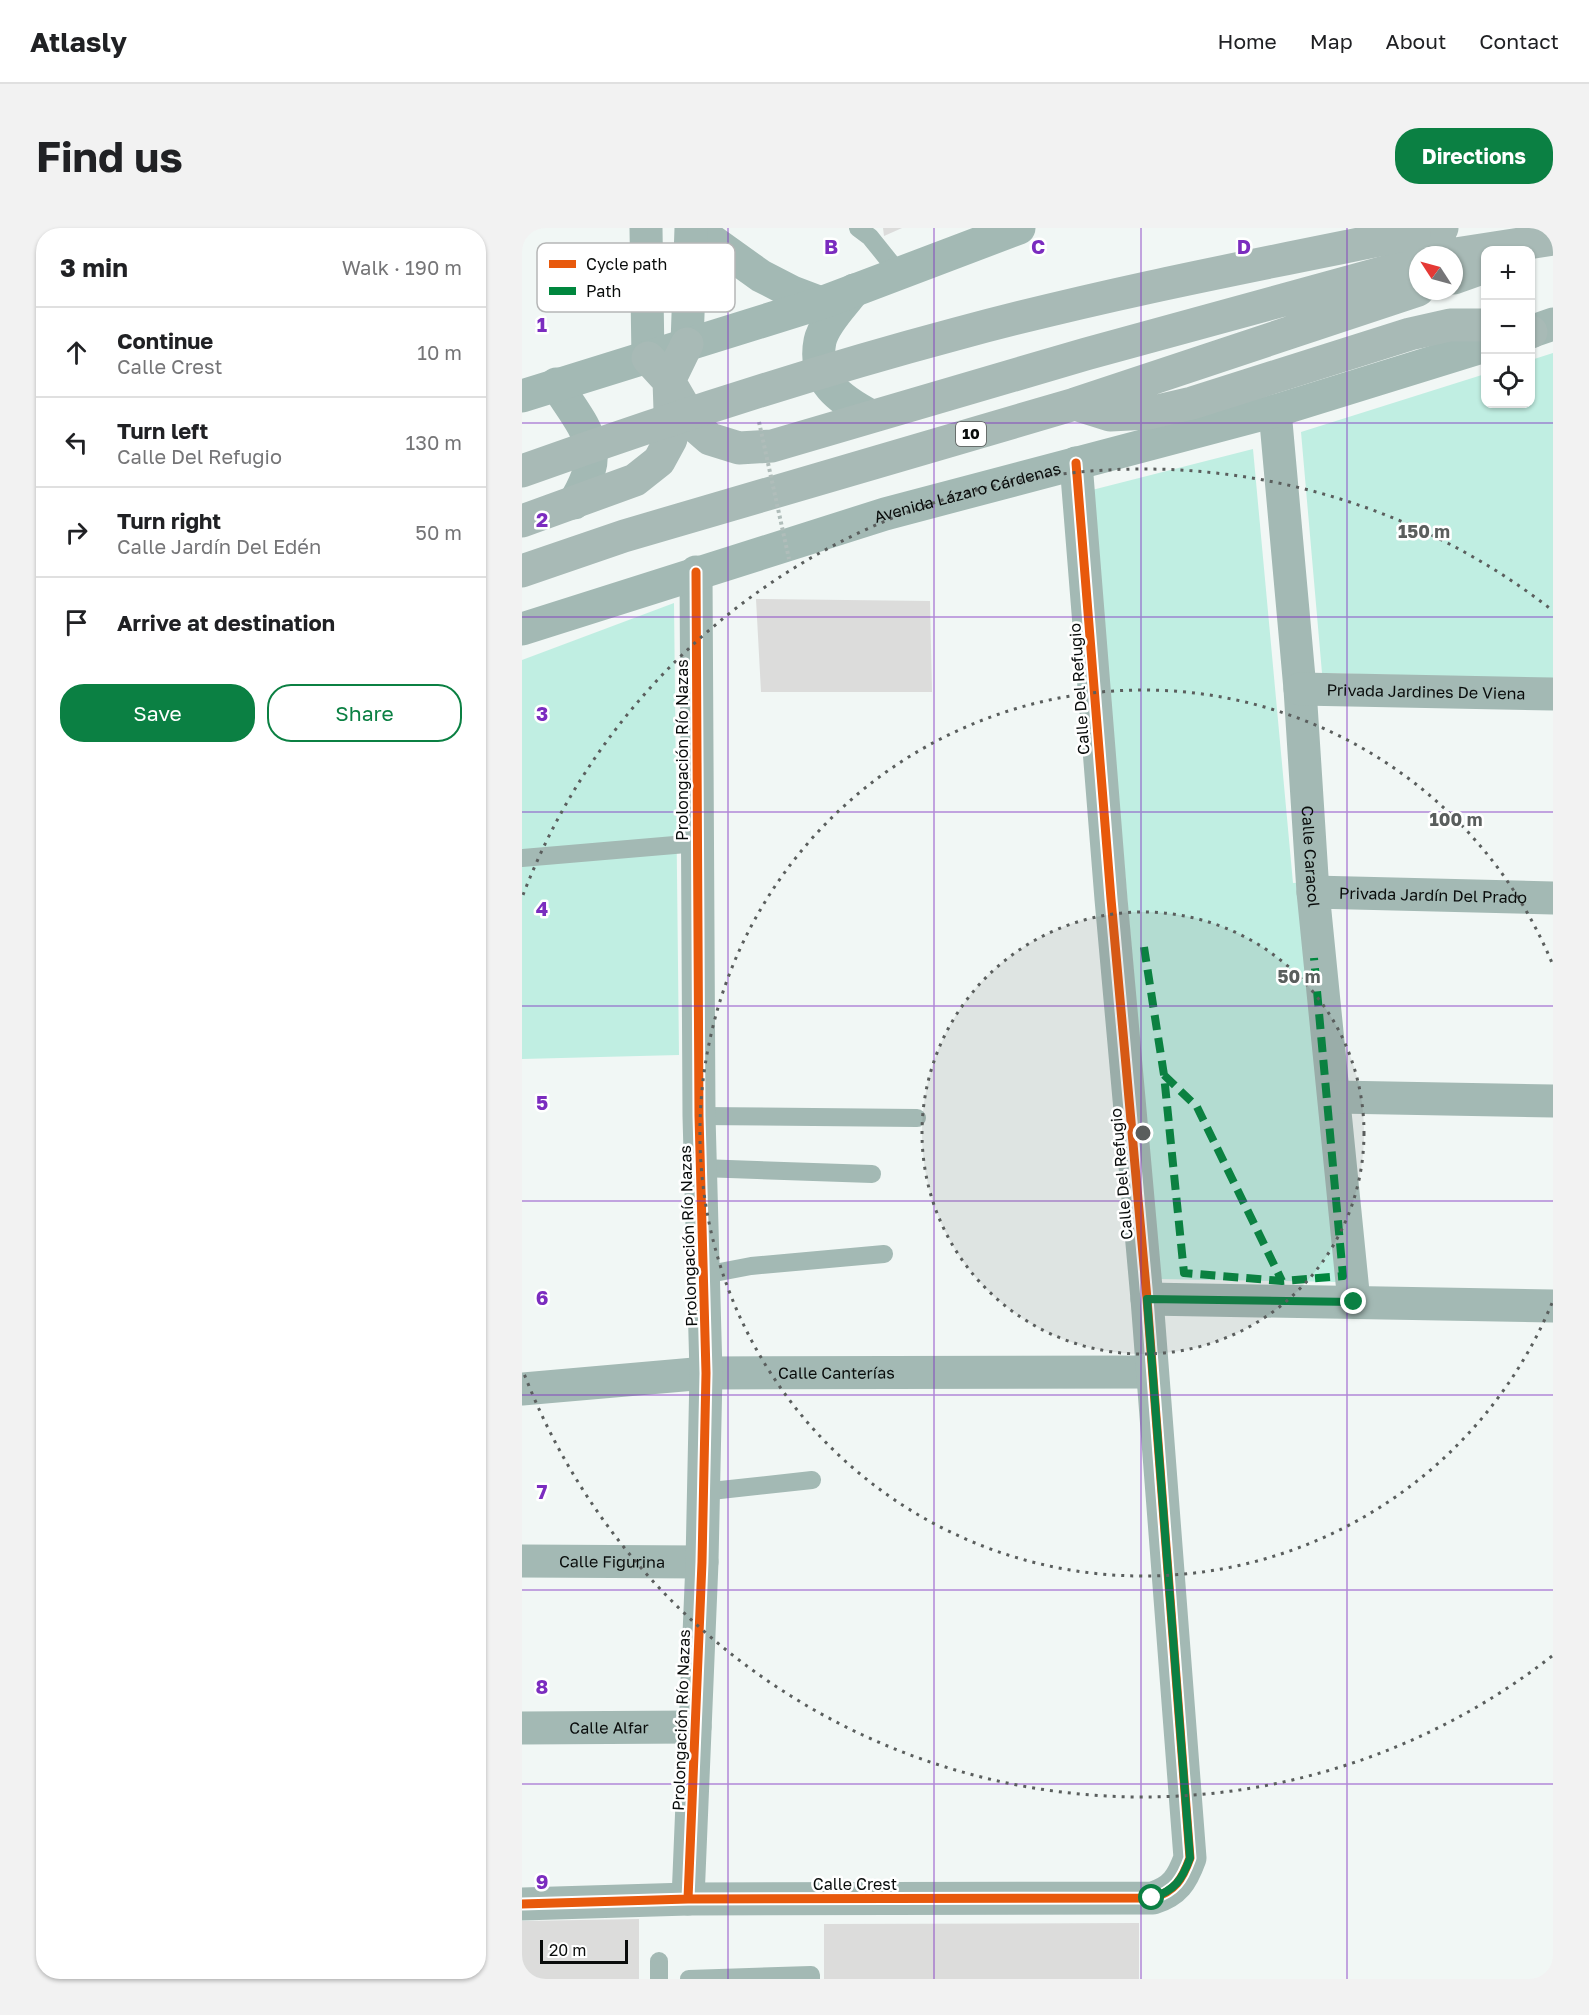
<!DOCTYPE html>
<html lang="en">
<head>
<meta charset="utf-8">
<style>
	:root { --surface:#fff; --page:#f2f2f2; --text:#202124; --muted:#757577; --line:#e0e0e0; --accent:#0b8043 }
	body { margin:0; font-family:"Golos Text",sans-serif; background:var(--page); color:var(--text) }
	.controls { position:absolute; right:18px; top:18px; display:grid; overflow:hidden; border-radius:12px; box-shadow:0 2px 4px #0004 }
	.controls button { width:54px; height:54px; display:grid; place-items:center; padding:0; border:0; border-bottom:2px solid var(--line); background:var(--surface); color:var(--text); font:30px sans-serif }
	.compass { position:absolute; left:887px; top:18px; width:54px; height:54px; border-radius:50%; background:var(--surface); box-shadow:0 2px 4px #0004; rotate:306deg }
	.scale { position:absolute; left:18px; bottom:15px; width:88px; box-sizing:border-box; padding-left:6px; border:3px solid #090c0b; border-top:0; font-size:16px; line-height:21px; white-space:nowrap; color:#090c0b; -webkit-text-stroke:4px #fff; paint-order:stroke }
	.stop { position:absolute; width:18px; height:18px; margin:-14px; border:4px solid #0b8043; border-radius:50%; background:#fff }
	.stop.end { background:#0b8043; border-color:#fff; box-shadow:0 2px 6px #0008 }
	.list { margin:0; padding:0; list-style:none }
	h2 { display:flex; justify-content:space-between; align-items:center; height:78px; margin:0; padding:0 24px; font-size:26px }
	h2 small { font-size:20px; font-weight:400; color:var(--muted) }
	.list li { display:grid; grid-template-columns:39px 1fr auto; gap:18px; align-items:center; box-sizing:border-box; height:90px; padding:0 24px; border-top:2px solid var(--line) }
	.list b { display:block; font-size:22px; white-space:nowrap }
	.list p { margin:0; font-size:20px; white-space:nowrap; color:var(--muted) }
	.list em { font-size:20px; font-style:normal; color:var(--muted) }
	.actions { display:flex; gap:12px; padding:18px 24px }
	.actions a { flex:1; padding:14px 0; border:2px solid var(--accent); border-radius:24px; text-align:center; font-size:21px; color:var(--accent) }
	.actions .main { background:var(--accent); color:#fff }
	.icon { flex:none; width:33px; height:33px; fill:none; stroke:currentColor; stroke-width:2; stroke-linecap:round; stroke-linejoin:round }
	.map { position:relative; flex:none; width:1031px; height:1751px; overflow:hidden; border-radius:24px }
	header { display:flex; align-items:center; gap:36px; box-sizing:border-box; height:84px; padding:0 30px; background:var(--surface); border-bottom:2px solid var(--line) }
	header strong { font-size:28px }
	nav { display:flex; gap:33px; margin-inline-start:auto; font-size:21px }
	.intro { display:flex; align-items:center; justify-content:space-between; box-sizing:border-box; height:144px; padding:0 36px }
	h1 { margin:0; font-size:42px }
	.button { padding:15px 27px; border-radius:24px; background:var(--accent); color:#fff; font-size:21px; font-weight:700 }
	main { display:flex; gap:36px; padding:0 36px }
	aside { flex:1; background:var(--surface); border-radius:24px; box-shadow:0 2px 4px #0004 }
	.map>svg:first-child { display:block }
	.green { fill:#c0eee2 }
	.building { fill:#dcdcdb }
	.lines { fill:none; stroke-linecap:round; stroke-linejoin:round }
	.service { stroke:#a3b9b4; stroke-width:18 }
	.minor { stroke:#a3b9b4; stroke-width:33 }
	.tertiary { stroke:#a3b9b4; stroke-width:33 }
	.trunk { stroke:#a8bab6; stroke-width:33 }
	.path-bridge { stroke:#b0bdba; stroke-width:4; stroke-dasharray:3 3; stroke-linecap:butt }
	.trunk-bridge { stroke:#a8bab6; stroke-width:33 }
	.quiet { stroke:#00873e; stroke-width:8; stroke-dasharray:15 8; stroke-linecap:butt }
	.cycleway-casing { stroke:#fff; stroke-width:13 }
	.cycleway { stroke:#e8590c; stroke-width:9 }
	.route { stroke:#0b8043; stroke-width:8 }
	.grid { fill:none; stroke:#7b2cbf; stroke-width:1.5; stroke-opacity:0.55 }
	.ring { fill:none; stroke:#5a5e5d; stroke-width:3; stroke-dasharray:3 6 }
	.labels { text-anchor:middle; stroke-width:5; stroke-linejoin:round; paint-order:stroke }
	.shield { fill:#fff; stroke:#535554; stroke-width:1.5 }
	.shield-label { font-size:15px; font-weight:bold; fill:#090c0b }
	.street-label { font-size:16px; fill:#090c0b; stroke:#fff }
	.key { fill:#fff; stroke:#b5b6b6; stroke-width:1.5 }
	.key-label { font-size:16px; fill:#090c0b }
	.grid-label { font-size:20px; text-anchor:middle; font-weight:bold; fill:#7b2cbf; stroke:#fff; stroke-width:5; stroke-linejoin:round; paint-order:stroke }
	.centre { fill:#5a5e5d; stroke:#fff; stroke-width:3 }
	.ring-label { font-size:18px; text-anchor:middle; font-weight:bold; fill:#5a5e5d; stroke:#fff; stroke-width:5; stroke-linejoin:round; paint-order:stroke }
</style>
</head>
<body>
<header>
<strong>Atlasly</strong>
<nav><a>Home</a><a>Map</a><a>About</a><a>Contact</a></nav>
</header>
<div class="intro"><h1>Find us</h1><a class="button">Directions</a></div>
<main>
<aside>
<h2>3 min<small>Walk · 190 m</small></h2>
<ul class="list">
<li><svg class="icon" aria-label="ahead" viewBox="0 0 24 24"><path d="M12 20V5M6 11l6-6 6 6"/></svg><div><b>Continue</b><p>Calle Crest</p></div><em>10 m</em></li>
<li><svg class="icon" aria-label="left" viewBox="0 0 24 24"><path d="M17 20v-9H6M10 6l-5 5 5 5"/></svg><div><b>Turn left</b><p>Calle Del Refugio</p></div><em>130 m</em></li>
<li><svg class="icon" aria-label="right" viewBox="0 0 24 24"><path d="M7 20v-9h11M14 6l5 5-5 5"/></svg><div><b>Turn right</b><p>Calle Jardín Del Edén</p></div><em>50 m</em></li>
<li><svg class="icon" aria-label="arrive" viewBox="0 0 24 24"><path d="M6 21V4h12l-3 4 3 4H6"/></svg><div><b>Arrive at destination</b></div></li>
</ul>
<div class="actions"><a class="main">Save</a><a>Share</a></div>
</aside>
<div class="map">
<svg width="1031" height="1751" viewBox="0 0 1031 1751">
	<rect width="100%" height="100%" fill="#f1f7f5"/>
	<!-- green -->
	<path class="green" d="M 1031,125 L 1031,451 L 800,445 L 779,204 L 963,146 L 963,176 L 1008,176 L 1009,132 Z
		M 731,221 L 771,655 L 787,654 L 815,1054 L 638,1051 L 570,262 Z
		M 152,375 L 157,827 L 0,831 L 0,432 Z"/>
	<!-- building -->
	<path class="building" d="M 361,0 L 380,0 L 362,8 Z
		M 234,371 L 408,373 L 410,464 L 239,464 Z
		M 117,1691 L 117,1751 L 0,1751 L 0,1693 Z
		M 617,1695 L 617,1751 L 302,1751 L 302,1696 Z"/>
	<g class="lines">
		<!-- service -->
		<path class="service" d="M 336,0 L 348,9 L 377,45
			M 0,630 L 176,615
			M 177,888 L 395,890
			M 179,940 L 350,946
			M 182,1047 L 229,1038 L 362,1026
			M 180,1264 L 290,1252
			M 137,1733 L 137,1751
			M 167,1751 L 289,1747 L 289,1751"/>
		<!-- minor -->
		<g class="minor">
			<path id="s1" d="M 753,183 L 778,461 L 791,664 L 832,1074"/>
			<path id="s2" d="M 778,461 L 1031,466"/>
			<path id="s3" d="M 791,664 L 1031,670"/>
			<path d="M 814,869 L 1031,873"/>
			<path d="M 625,1071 L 1031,1078"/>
			<path id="s4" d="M 0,1161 L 184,1145 L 629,1144"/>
			<path id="s5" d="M 0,1333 L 180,1334"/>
			<path id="s6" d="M 0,1500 L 173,1499"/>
			<path d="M 166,1671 L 180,1334 L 184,1145 L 177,888 L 174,344"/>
			<path d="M 0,1676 L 166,1671 L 631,1670 C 653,1663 660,1652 668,1630 L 625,1071 L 589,671 L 554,235"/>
		</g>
		<!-- tertiary -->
		<g class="tertiary">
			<path d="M 124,0 L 126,130"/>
			<path d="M 172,0 L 239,48 L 270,64 L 299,75"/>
			<path d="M 332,62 C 321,77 302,95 298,113 C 290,153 319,172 349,188"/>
			<path d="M 1008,104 L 1031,96"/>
			<path d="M 165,116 L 169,0"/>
			<path d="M 34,156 C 65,204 86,220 52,275"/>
			<path d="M 0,168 L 299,75 L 497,0"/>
			<path id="s7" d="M 0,401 L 363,286 L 753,183 L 963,118"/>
		</g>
		<!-- trunk -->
		<path class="trunk" d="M 892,5 L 920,0
			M 927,27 L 1031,11
			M 932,50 L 963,39
			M 1008,104 L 1009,104
			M 126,130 L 147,153 L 173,198 L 188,211 L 217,220 L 250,218 L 564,126 L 896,35
			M 553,176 L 588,187 L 627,185 L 670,175 L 888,106 L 928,97 L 963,97
			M 0,293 L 113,252 L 137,233 L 149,211 L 147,153 L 165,116
			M 0,343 L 102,308 L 553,176 L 896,62"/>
		<!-- path-bridge -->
		<path class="path-bridge" d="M 237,194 L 267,331"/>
		<!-- trunk-bridge -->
		<path class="trunk-bridge" d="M 0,243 C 143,192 288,145 434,106 C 585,65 739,36 892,5"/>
		<!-- quiet -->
		<path class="quiet" d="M 622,719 L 642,847 L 662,1045 L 760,1053 L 821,1048 L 792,730
			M 642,847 L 675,879 L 760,1053"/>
		<!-- cycleway casing -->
		<g class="cycleway-casing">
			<path id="cycleway" d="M 166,1671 L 180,1334 L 184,1145 L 177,888 L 174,344
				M 0,1676 L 166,1671 L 631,1670 C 653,1663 660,1652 668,1630 L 625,1071 L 589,671 L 554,235"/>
		</g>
		<!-- cycleway -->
		<use href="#cycleway" class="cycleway"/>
	</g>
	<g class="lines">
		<!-- route -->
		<path class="route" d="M 630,1670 C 653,1662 660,1652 668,1630 L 625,1071 L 832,1074"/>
	</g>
	<!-- grid -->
	<path class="grid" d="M 206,0 L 206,1751M 412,0 L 412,1751M 619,0 L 619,1751M 825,0 L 825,1751M 0,195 L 1031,195M 0,389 L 1031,389M 0,584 L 1031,584M 0,778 L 1031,778M 0,973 L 1031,973M 0,1167 L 1031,1167M 0,1362 L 1031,1362M 0,1556 L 1031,1556"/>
	<!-- distance rings -->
	<circle cx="621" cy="905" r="221" fill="#5a5e5d" fill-opacity=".12"/>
	<g class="ring">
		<circle cx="621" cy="905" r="221"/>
		<path d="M1030 1075A443 443 0 1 1 1030 735"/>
		<path d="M1030 1428A664 664 0 0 1 1 1143M1 667A664 664 0 0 1 1030 382"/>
	</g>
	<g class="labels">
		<!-- shield labels -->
		<rect class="shield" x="434" y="194" width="30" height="24" rx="4.5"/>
		<g class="shield-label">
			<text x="449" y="211">10</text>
		</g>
		<!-- street labels -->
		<g class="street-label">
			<text dy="6" stroke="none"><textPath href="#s7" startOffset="466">Avenida Lázaro Cárdenas</textPath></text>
			<text transform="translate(557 461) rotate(-94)" y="6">Calle Del Refugio</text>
			<text dy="6" stroke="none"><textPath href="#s2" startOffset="126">Privada Jardines De Viena</textPath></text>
			<text transform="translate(160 522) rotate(-90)" y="6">Prolongación Río Nazas</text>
			<text dy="6" stroke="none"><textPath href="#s1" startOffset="447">Calle Caracol</textPath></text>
			<text dy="6" stroke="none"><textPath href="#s3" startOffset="120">Privada Jardín Del Prado</textPath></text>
			<text transform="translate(599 946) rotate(-95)" y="6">Calle Del Refugio</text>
			<text transform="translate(166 1008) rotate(-92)" y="6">Prolongación Río Nazas</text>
			<text dy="6" stroke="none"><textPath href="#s4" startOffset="315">Calle Canterías</textPath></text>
			<text dy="6" stroke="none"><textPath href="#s5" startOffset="90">Calle Figurina</textPath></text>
			<text transform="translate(159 1492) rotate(-88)" y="6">Prolongación Río Nazas</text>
			<text dy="6" stroke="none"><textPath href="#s6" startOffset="87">Calle Alfar</textPath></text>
			<text x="333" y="1662">Calle Crest</text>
		</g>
	</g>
	<!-- legend -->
	<rect x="15" y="15" width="198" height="69" rx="9" class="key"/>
	<rect x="27" y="32" width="27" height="8" fill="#e8590c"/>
	<rect x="27" y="59" width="27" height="8" fill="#00873e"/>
	<g class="key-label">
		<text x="64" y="42">Cycle path</text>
		<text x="64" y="69">Path</text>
	</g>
	<g class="grid-label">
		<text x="309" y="26">B</text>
		<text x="516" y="26">C</text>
		<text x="722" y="26">D</text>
		<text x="20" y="104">1</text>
		<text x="20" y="299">2</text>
		<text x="20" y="493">3</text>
		<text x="20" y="688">4</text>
		<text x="20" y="882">5</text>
		<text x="20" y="1077">6</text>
		<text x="20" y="1271">7</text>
		<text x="20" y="1466">8</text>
		<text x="20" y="1661">9</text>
	</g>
	<circle cx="621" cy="905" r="9" class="centre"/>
	<g class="ring-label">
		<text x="902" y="310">150 m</text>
		<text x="934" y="598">100 m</text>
		<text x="777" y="755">50 m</text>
	</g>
</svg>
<div class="controls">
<button>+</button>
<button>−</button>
<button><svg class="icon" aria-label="locate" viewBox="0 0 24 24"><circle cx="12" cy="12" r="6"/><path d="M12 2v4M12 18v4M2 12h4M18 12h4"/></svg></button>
</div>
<svg class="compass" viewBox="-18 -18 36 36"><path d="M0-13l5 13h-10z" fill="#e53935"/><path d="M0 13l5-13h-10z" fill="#757577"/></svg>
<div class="scale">20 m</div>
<div class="stop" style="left:630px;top:1670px"></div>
<div class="stop end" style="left:832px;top:1074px"></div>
</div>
</main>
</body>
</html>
